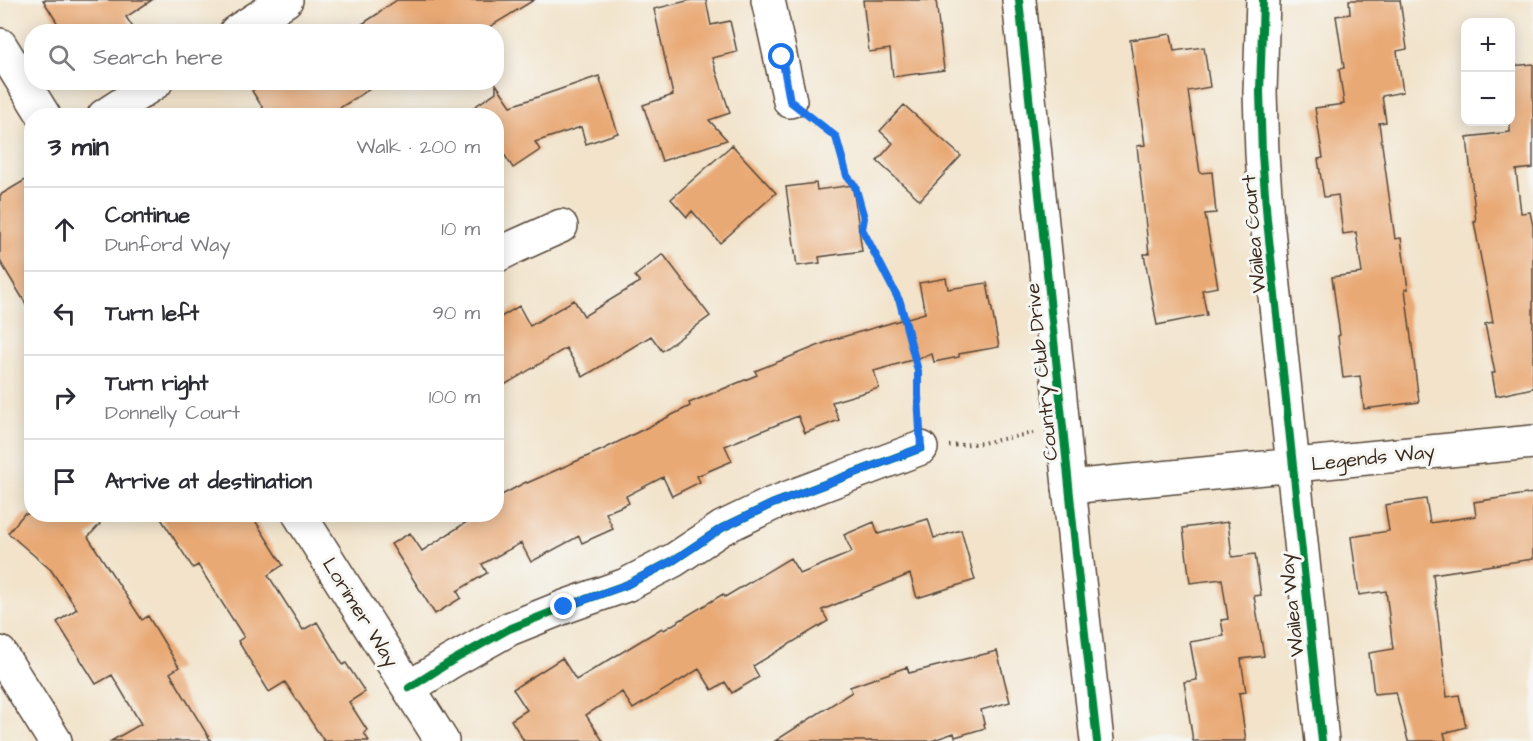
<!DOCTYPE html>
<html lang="en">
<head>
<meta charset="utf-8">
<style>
	:root { --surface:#fff; --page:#f2f2f3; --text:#2b2b33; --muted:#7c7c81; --line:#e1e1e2 }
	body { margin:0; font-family:"Architects Daughter",sans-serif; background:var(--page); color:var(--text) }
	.controls { position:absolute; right:18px; top:18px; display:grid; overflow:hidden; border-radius:12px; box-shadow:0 3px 15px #0003 }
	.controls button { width:54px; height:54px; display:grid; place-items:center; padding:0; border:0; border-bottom:2px solid var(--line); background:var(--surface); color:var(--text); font:30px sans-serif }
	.stop { position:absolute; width:18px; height:18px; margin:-14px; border:4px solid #1a73e8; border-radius:50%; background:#fff }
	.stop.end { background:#1a73e8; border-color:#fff; box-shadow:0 2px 6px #0008 }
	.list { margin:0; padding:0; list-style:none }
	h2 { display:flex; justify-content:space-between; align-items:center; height:78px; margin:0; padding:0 24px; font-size:26px }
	h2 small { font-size:20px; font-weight:400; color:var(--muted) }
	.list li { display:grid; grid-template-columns:39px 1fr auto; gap:18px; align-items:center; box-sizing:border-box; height:84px; padding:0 24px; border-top:2px solid var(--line) }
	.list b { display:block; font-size:22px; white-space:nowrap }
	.list p { margin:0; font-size:20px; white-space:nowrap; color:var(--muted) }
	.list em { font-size:20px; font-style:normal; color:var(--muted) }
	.icon { flex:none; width:33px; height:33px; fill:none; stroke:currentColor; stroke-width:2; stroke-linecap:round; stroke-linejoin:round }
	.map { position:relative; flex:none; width:1533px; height:741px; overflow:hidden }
	.search { position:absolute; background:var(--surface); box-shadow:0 3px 15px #0003; left:24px; top:24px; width:480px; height:66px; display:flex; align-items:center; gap:15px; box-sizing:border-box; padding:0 21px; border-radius:24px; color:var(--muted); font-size:22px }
	.panel { position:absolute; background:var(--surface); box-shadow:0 3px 15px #0003; left:24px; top:108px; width:480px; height:414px; border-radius:24px }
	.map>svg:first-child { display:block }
	.building { fill:#e9a975 }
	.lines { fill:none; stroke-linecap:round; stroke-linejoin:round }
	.minor-casing { stroke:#564638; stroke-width:36 }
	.tertiary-casing { stroke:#564638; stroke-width:36 }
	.path { stroke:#564638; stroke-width:4; stroke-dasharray:1.5 4.5; stroke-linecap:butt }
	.minor { stroke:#fff; stroke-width:33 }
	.tertiary { stroke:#fff; stroke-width:33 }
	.cycleway-casing { stroke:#f6f6f2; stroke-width:11 }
	.cycleway { stroke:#00873e; stroke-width:8 }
	.route { stroke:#1a73e8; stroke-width:8 }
	.labels { text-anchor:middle; stroke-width:6; stroke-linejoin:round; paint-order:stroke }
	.street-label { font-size:20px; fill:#3b2a1e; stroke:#f6f6f2 }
</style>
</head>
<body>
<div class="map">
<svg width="1533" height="741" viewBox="0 0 1533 741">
	<rect width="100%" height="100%" fill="#f6f6f2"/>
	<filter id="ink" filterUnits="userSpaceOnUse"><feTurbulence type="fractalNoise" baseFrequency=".0167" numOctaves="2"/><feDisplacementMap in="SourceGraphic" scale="12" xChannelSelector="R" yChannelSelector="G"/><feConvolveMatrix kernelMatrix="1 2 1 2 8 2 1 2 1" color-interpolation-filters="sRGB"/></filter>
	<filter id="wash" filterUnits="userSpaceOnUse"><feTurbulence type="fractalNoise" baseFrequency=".008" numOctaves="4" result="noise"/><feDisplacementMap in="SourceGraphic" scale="24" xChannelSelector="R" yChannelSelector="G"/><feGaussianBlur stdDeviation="1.35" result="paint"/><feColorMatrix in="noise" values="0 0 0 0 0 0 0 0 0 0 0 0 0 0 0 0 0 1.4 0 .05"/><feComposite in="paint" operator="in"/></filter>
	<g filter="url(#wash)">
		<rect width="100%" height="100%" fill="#f2e3ca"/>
		<g id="blocks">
			<!-- building -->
			<path class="building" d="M 43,0 L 152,0 L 126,17 L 136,32 L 63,32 Z
				M 397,0 L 534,0 L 481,32 L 350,32 L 379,13 L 379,12 Z
				M 691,0 L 706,0 L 711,25 L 730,21 L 737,52 L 712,58 L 730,113 L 709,120 L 727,140 L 662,161 L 643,105 L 673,95 L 654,9 Z
				M 863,0 L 936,0 L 944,70 L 893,77 L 890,49 L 869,52 Z
				M 1349,0 L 1400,0 L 1407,49 L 1397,51 L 1403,92 L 1382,96 L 1386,122 L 1379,123 L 1395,239 L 1401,238 L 1408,289 L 1405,289 L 1419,402 L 1364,409 L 1360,376 L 1343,378 L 1338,336 L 1340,335 L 1332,277 L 1362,273 L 1356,232 L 1343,234 L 1338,195 L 1324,197 L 1318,159 L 1323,158 L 1315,108 L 1344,104 L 1339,69 L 1344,68 L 1336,16 L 1350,14 Z
				M 1171,34 L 1174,51 L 1204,47 L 1210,87 L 1188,91 L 1200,173 L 1212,172 L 1216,213 L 1205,214 L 1218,287 L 1202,290 L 1207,315 L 1157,325 L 1144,254 L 1149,254 L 1137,146 L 1145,145 L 1130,40 Z
				M 1533,64 L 1533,168 L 1516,170 L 1521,213 L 1530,212 L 1533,226 L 1533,388 L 1496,396 L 1492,373 L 1495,373 L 1485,324 L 1493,322 L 1474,222 L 1476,222 L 1467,137 L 1510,132 L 1510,66 Z
				M 599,76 L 618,133 L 586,144 L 581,127 L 535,142 L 540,150 L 513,168 L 496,142 L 496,116 L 461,116 L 496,92 L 496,84 L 511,106 Z
				M 265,82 L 381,82 L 327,116 L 268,116 L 252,91 Z
				M 904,105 L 961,156 L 920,200 L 877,161 L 893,143 L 880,131 Z
				M 732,145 L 776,193 L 720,243 L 692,211 L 687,217 L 671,199 Z
				M 32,176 L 32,314 L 0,261 L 0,195 Z
				M 816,183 L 817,190 L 853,185 L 862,251 L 819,257 L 820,263 L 797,266 L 786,187 Z
				M 663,254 L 710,316 L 662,351 L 651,336 L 583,377 L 566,348 L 496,390 L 496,320 L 519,306 L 530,326 L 574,300 L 584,316 L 640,282 L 635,276 Z
				M 946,278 L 948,289 L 987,283 L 999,347 L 959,354 L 959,357 L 934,362 L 932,354 L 874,371 L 879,388 L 832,402 L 839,420 L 805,433 L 798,416 L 725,446 L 732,461 L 697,476 L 700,482 L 672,496 L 663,477 L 626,496 L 629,503 L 606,513 L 613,529 L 582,543 L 579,536 L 531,562 L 521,543 L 482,564 L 487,573 L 457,591 L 461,598 L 435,614 L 391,544 L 410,533 L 422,551 L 479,514 L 496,514 L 496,498 L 526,482 L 527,483 L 604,449 L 690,406 L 689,403 L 757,375 L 755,371 L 832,340 L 925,313 L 919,283 Z
				M 1533,493 L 1533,559 L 1433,574 L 1447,697 L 1459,695 L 1466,727 L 1444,733 L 1446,741 L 1408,741 L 1396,692 L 1374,694 L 1369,653 L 1393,649 L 1386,591 L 1359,595 L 1351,537 L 1389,531 L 1385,505 L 1426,499 L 1430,523 L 1476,516 L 1474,502 Z
				M 24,514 L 89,514 L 100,524 L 88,537 L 142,620 L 148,616 L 179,667 L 170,673 L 211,741 L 111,741 L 141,724 L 112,675 L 96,684 L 57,622 L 77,609 L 51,570 L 8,533 Z
				M 158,514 L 251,514 L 283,565 L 268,575 L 303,630 L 317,622 L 343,665 L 346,663 L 365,692 L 349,702 L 367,730 L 364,733 L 369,741 L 324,741 L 285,682 L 269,692 L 238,641 L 244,637 L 198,565 L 193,568 Z
				M 928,519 L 934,538 L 961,530 L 975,580 L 917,598 L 910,574 L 822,610 L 828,621 L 753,666 L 759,677 L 732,693 L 725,682 L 712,690 L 699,669 L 633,709 L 622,692 L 586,715 L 603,741 L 524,741 L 511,720 L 527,710 L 513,689 L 562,658 L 576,680 L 662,628 L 664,630 L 723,594 L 725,597 L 790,558 L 800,574 L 852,552 L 844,535 L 874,522 L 878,534 Z
				M 1228,522 L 1232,557 L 1255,554 L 1261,595 L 1254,596 L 1264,656 L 1241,659 L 1246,692 L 1239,693 L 1246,741 L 1193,741 L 1184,682 L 1197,680 L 1190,642 L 1224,636 L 1221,620 L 1228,619 L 1222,579 L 1190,583 L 1183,528 Z
				M 997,651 L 1010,702 L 981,710 L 985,728 L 955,737 L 954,733 L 931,741 L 775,741 L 852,692 L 850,687 L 907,667 L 909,673 Z"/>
		</g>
	</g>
	<g filter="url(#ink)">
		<use href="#blocks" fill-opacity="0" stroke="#564638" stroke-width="1.5"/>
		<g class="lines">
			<!-- minor casing -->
			<g class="minor-casing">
				<path id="minor" d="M 768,0 L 790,101
					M 1263,0 L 1260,92 L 1262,154 L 1267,220 L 1322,741
					M 236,32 L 286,0
					M 0,45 L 44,116
					M 104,116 L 156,82
					M 496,256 L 514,247 L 561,226
					M 1069,487 L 1533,442
					M 299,514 L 442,741
					M 0,653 L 55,741
					M 409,688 L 450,662 L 509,629 L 564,607 L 626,585 L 674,560 L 722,528 L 772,504 L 921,448"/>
			</g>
			<!-- tertiary casing -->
			<g class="tertiary-casing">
				<path id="tertiary" d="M 1019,0 L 1076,554 L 1097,741"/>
			</g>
			<!-- path -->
			<path class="path" d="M 812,118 L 836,137 L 847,176 L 855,186 L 864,218 L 862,229 L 900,302 L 918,371 L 918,395 L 919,421
				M 949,446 L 982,443 L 1033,433"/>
			<!-- minor -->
			<use href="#minor" class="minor"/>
			<!-- tertiary -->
			<use href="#tertiary" class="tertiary"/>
			<!-- cycleway casing -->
			<g class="cycleway-casing">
				<path id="cycleway" d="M 1019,0 L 1076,554 L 1097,741
					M 1263,0 L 1260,92 L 1262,154 L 1267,220 L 1322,741
					M 409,688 L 450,662 L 509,629 L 564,607 L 626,585 L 674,560 L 722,528 L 772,504 L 921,448"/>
			</g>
			<!-- cycleway -->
			<use href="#cycleway" class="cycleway"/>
		</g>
	</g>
	<g class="lines" filter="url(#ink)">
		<!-- route -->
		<path class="route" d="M 564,607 L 626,585 L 674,560 L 722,528 L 772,504 L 921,448 L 918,395 L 918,371 L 900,302 L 862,229 L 864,218 L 855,186 L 847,176 L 836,137 L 790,101 L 782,57"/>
	</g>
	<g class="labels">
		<!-- street labels -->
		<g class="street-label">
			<text transform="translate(1253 234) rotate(-95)" y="7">Wailea Court</text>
			<text transform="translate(1041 372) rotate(-96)" y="7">Country Club Drive</text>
			<text transform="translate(1373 457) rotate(-6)" y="7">Legends Way</text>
			<text transform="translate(1291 605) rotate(-96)" y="7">Wailea Way</text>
			<text transform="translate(361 612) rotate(58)" y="7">Lorimer Way</text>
		</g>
	</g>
</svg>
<div class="controls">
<button>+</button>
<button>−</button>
</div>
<div class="stop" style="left:782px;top:57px"></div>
<div class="stop end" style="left:564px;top:607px"></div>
<div class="search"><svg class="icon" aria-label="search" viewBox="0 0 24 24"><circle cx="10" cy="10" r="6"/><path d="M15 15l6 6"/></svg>Search here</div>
<section class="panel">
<h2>3 min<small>Walk · 200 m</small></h2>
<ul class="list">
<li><svg class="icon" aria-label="ahead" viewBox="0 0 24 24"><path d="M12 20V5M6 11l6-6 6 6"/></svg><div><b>Continue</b><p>Dunford Way</p></div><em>10 m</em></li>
<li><svg class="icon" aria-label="left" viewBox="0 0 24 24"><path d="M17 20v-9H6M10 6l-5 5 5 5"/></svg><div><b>Turn left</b></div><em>90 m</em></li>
<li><svg class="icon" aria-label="right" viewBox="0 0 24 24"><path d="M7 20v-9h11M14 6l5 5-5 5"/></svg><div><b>Turn right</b><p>Donnelly Court</p></div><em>100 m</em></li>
<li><svg class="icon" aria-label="arrive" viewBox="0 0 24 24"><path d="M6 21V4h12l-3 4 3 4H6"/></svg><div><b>Arrive at destination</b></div></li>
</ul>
</section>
</div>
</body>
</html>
